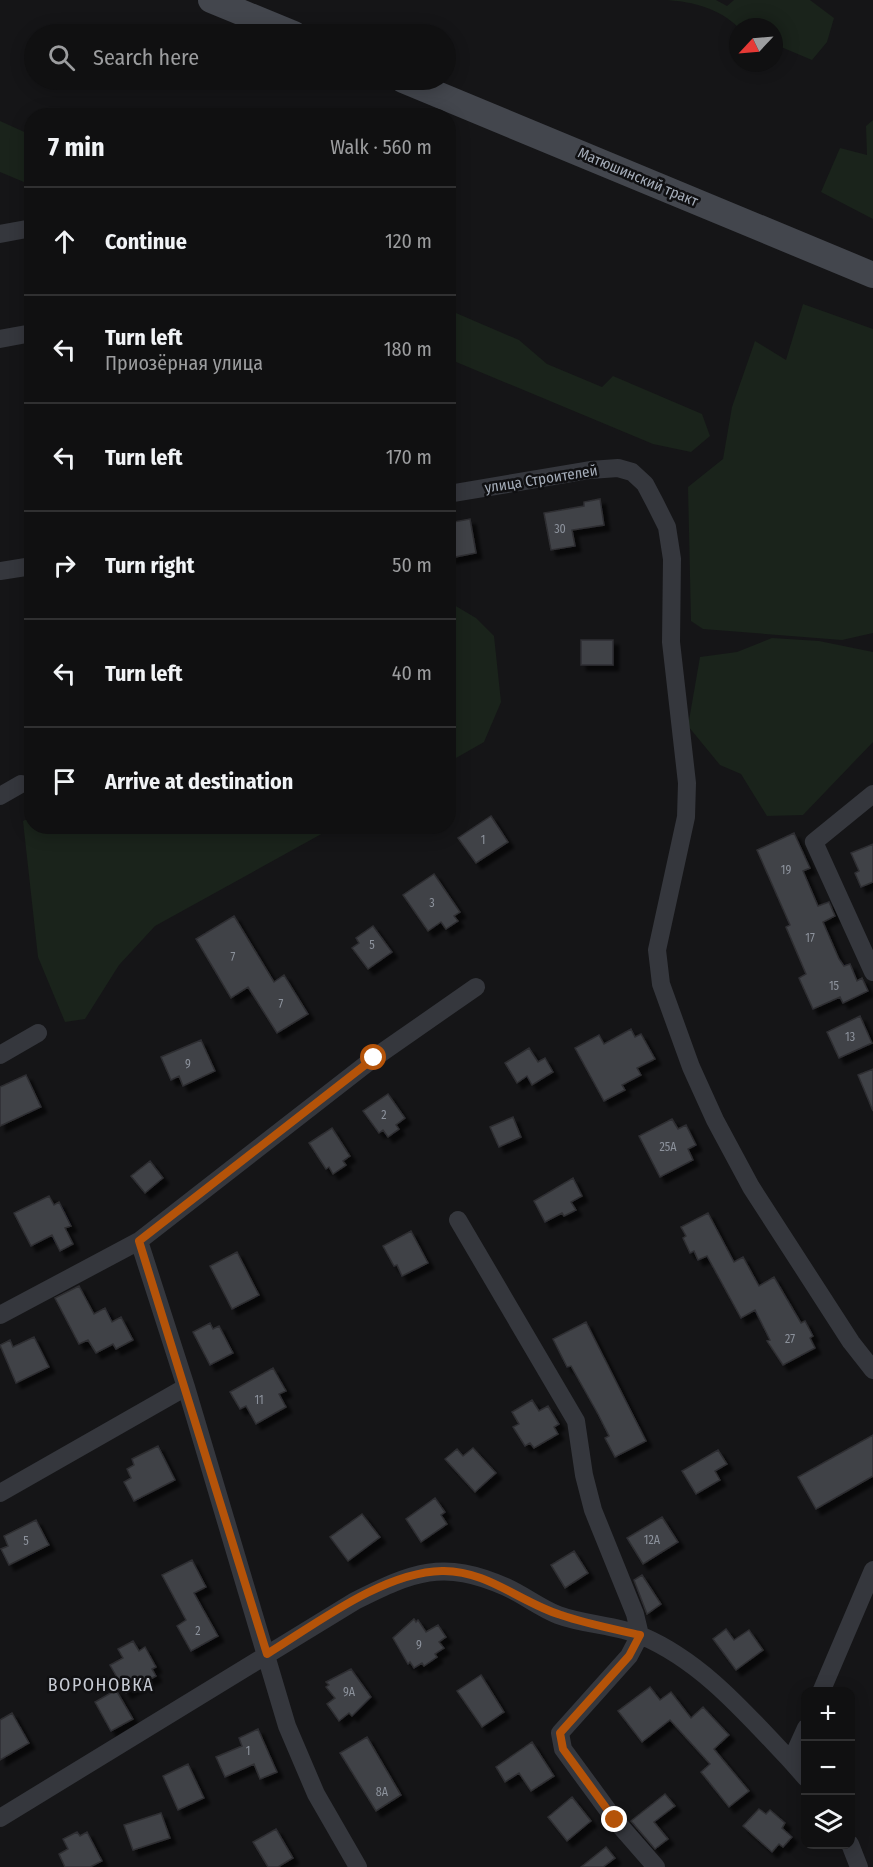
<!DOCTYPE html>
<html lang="en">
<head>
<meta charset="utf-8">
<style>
	:root { --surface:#101011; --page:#19191a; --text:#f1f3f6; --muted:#9c9d9f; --line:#303031 }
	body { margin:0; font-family:"Fira Sans Condensed",sans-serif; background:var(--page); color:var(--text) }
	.controls { position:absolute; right:18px; bottom:18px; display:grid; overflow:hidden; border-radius:12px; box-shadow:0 3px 15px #0003 }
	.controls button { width:54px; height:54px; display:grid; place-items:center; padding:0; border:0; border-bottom:2px solid var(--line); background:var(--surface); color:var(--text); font:30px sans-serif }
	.compass { position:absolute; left:729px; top:18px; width:54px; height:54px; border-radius:50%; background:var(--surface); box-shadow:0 3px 15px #0003; rotate:244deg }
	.stop { position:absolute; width:18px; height:18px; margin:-14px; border:4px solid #b45309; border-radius:50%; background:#fff }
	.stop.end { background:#b45309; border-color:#fff; box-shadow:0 2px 6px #0008 }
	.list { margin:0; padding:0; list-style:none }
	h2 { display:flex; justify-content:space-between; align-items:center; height:78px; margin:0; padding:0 24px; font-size:26px }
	h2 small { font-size:20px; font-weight:400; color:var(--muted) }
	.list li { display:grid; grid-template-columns:39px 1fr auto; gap:18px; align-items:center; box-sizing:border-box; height:108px; padding:0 24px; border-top:2px solid var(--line) }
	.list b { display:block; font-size:22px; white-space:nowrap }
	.list p { margin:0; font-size:20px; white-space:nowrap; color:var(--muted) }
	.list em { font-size:20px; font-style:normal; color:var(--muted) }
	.icon { flex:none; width:33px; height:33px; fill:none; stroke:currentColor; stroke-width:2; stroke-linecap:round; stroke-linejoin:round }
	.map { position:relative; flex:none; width:873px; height:1867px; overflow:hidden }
	.search { position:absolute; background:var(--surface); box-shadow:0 3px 15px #0003; left:24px; top:24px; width:432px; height:66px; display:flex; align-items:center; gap:15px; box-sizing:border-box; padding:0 21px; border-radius:33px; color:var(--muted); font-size:22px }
	.panel { position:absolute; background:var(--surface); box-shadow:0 3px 15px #0003; left:24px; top:108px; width:432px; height:726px; border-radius:24px }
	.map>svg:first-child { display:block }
	.green { fill:#1a231b }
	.building { fill:#414347; stroke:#2f2f33; stroke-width:1.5; filter:url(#shadow) }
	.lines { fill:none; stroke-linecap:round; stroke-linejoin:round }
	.street { stroke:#35373d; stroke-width:18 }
	.secondary { stroke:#43464d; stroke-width:26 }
	.route { stroke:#b45309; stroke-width:8 }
	.labels { text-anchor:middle; stroke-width:5; stroke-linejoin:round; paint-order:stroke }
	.number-label { font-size:12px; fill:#8c929c }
	.street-label { font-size:15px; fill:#a5adb9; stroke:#101012 }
	.quarter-label { font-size:18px; letter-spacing:1.5px; fill:#c7cbd4; stroke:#101012 }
</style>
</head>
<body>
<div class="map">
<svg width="873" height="1867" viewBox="0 0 873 1867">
	<defs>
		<filter id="shadow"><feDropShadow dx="5.5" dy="5.5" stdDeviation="1.5" flood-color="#0009"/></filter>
	</defs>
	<rect width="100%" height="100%" fill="#151517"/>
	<!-- green -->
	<path class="green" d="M 667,0 L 716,0 L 727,6 L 734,0 L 810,0 L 834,18 L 827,42 L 812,60 L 774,44 L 774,27 L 738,27 C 718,8 694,2 667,0 Z
		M 873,120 L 873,219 L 821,192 L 840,148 L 867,155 L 866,126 Z
		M 0,121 L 31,135 L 31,185 L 0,172 Z
		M 803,304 L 873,329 L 873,633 L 842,640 L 703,629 L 691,621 L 688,487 L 723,459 L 732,407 L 755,341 L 786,360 Z
		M 449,310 L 519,340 L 547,364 L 602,387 L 613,376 L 702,414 L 710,436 L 691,452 L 653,444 L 449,359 Z
		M 449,602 L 476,618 L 494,636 L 501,702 L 484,742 L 449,762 Z
		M 772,638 L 819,641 L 873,652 L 873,742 L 803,815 L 767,816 L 741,774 L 720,765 L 688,726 L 700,657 L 737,652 Z
		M 31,817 L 32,826 L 334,827 L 155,926 L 119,965 L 85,1019 L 65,1022 L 38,957 L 23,821 Z"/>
	<!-- building -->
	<path class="building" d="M 600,499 L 604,525 L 572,530 L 575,546 L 551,550 L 544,513 L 584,506 L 584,502 Z
		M 470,519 L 476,553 L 450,558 L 448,523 Z
		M 581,640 L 613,640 L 613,665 L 581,665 Z
		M 491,816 L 508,842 L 476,863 L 458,838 Z
		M 794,833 L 810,868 L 803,871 L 818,906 L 829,902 L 835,916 L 823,922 L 839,959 L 844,966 L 850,964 L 857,981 L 862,978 L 868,991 L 843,1003 L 840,997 L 813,1009 L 799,978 L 806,974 L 786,927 L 790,925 L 757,850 Z
		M 873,844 L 873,882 L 861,887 L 855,873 L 859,871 L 851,853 Z
		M 434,874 L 460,912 L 454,916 L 458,921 L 446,929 L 441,922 L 428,931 L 403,895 Z
		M 234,916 L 274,982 L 284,975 L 308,1014 L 277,1033 L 248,987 L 231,998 L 196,939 Z
		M 373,926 L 392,952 L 368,969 L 352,948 L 359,943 L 356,938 Z
		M 860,1016 L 872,1043 L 839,1058 L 827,1032 Z
		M 631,1029 L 635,1037 L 641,1034 L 655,1059 L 637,1068 L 641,1075 L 622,1085 L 625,1090 L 604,1101 L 575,1048 L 599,1035 L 604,1044 Z
		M 201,1040 L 215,1071 L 183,1086 L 179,1076 L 171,1080 L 161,1057 Z
		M 529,1048 L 538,1062 L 545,1058 L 553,1072 L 532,1085 L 527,1076 L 517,1083 L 505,1063 Z
		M 873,1069 L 873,1111 L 858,1075 Z
		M 26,1075 L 41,1107 L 0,1126 L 0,1087 Z
		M 388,1094 L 405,1118 L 396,1125 L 399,1129 L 388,1137 L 383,1130 L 379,1133 L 363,1111 Z
		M 513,1117 L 521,1137 L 499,1147 L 490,1127 Z
		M 672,1119 L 678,1129 L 686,1125 L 696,1145 L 688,1149 L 693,1160 L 660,1177 L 639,1136 Z
		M 332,1128 L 350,1156 L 343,1161 L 346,1165 L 333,1174 L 329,1167 L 326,1169 L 309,1143 Z
		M 150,1161 L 163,1178 L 145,1193 L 131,1176 Z
		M 573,1178 L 582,1196 L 571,1202 L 576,1210 L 564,1216 L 562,1213 L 545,1222 L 534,1201 Z
		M 49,1196 L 54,1205 L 59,1202 L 71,1226 L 65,1228 L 73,1244 L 60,1251 L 52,1235 L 31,1246 L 14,1213 Z
		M 708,1213 L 734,1262 L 743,1257 L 759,1286 L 774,1277 L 801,1323 L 805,1321 L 813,1336 L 810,1338 L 815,1348 L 783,1365 L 767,1341 L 770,1340 L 755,1310 L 741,1318 L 707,1256 L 698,1260 L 694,1251 L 690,1253 L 683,1238 L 686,1236 L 681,1227 Z
		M 411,1231 L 428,1263 L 402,1276 L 397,1265 L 394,1266 L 383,1246 Z
		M 237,1252 L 259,1295 L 232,1309 L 210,1266 Z
		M 79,1286 L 94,1314 L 105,1308 L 112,1322 L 121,1317 L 133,1340 L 116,1349 L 113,1344 L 96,1353 L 88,1340 L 79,1344 L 55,1298 Z
		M 586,1322 L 646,1441 L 615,1457 L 605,1438 L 609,1436 L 598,1414 L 571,1366 L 567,1367 L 553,1339 Z
		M 210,1323 L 213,1329 L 219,1326 L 233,1353 L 210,1365 L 193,1332 Z
		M 34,1337 L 49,1367 L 16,1383 L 0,1345 L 10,1340 L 13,1347 Z
		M 273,1368 L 286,1391 L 279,1394 L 286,1407 L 256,1424 L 246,1406 L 240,1409 L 230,1392 Z
		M 532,1400 L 539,1411 L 548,1406 L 559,1424 L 554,1427 L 558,1434 L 534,1448 L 530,1443 L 525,1446 L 513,1427 L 519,1424 L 512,1412 Z
		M 873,1435 L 873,1476 L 816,1509 L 798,1477 Z
		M 158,1446 L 175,1480 L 134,1501 L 124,1482 L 131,1478 L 127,1469 L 134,1465 L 132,1459 Z
		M 473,1448 L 496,1473 L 475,1492 L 445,1459 L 457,1449 L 463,1456 Z
		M 718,1450 L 727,1464 L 715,1471 L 720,1480 L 696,1494 L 682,1471 Z
		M 435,1498 L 445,1512 L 441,1515 L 447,1524 L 421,1542 L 406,1519 Z
		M 362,1514 L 380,1537 L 348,1561 L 330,1537 Z
		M 662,1517 L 678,1542 L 643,1564 L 627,1538 Z
		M 36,1520 L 49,1545 L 9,1565 L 1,1549 L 8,1546 L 4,1536 Z
		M 574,1551 L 588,1573 L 565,1588 L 551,1565 Z
		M 192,1560 L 206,1587 L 194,1593 L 218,1636 L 191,1651 L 177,1626 L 186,1620 L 162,1575 Z
		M 642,1575 L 661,1604 L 647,1614 L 634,1580 Z
		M 414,1619 L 416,1622 L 418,1620 L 426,1632 L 438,1625 L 446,1637 L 439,1642 L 444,1648 L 435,1654 L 437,1657 L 424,1666 L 422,1663 L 414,1668 L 410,1662 L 408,1664 L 393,1638 Z
		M 726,1629 L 734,1640 L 749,1630 L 763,1650 L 736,1670 L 713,1639 Z
		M 133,1641 L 139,1651 L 145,1647 L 156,1667 L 152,1669 L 156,1676 L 126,1693 L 110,1665 L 123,1658 L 118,1649 Z
		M 351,1669 L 371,1697 L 352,1716 L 349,1713 L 339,1721 L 327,1704 L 335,1698 L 326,1687 L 329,1685 L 326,1682 Z
		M 481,1675 L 504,1712 L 482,1727 L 457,1691 Z
		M 650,1687 L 660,1700 L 671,1692 L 691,1718 L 703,1707 L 729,1735 L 714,1749 L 749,1791 L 729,1807 L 701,1772 L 710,1764 L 670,1720 L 642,1742 L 618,1711 Z
		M 116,1690 L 133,1719 L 111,1731 L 95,1702 Z
		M 12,1713 L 29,1743 L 0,1760 L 0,1720 Z
		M 258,1729 L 277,1772 L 260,1779 L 254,1764 L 225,1777 L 216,1757 L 242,1746 L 239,1738 Z
		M 367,1737 L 401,1795 L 376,1811 L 340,1753 Z
		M 532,1742 L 554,1776 L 531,1791 L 519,1773 L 505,1782 L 496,1767 Z
		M 188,1764 L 204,1798 L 178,1810 L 163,1776 Z
		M 665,1794 L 675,1806 L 654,1822 L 668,1839 L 655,1849 L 631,1821 Z
		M 572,1797 L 591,1821 L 567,1841 L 548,1817 Z
		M 759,1809 L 766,1814 L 770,1810 L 785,1823 L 782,1828 L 792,1837 L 783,1847 L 779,1844 L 772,1852 L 743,1826 Z
		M 161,1813 L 170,1838 L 133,1850 L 124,1825 Z
		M 276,1829 L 293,1858 L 278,1867 L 268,1867 L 253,1842 Z
		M 77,1832 L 80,1836 L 87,1832 L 102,1861 L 90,1867 L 65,1867 L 59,1854 L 68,1849 L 63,1839 Z
		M 606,1847 L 615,1858 L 603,1867 L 581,1867 Z"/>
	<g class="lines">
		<!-- street -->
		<path class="street" d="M 0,234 L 32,228
			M 0,339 L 32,333
			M 448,494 L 590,470 L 618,468 L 632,472 L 645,484 L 655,503 L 667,527 L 672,559 L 671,642 L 687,783 L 686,817 L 657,950 L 661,984 L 691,1067 L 715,1120 L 751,1187 L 851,1342 L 873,1370
			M 0,571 L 32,566
			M 873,794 L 814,842 L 873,972
			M 0,796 L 21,784
			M 0,1055 L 38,1033
			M 458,1220 L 576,1421 L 584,1475 L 593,1510 L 635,1614 L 640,1635 L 629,1656 L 560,1733 L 563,1749 L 615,1820 L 656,1867
			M 139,1241 L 186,1387 L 287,1726 L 316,1794 L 358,1867
			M 0,1315 L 139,1241 L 374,1058 L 476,987
			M 0,1493 L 186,1387
			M 821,1692 L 873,1570
			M 806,1728 L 791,1761 L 806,1778
			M 0,1818 L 355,1601 C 413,1572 443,1559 506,1587 C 524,1595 540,1608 558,1615 C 585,1625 616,1625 642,1636 C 703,1662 747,1715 791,1761
			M 850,1844 L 859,1867"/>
		<!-- secondary -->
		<path class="secondary" d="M 211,0 L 294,34
			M 403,80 L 873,275"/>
	</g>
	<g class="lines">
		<!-- route -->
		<path class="route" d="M 374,1058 L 139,1241 L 267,1654 C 316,1624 383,1572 442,1571 C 487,1570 521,1603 561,1615 C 587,1624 614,1629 640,1635 L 629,1656 L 560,1733 L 563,1749 L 615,1820"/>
	</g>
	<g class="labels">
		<!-- number labels -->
		<g class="number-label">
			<text x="560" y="533">30</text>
			<text x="483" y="844">1</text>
			<text x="786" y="874">19</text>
			<text x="432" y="907">3</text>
			<text x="810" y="942">17</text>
			<text x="372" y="949">5</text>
			<text x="233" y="961">7</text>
			<text x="834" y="990">15</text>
			<text x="281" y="1008">7</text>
			<text x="850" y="1041">13</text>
			<text x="188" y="1068">9</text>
			<text x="384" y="1119">2</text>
			<text x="668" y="1151">25А</text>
			<text x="790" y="1343">27</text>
			<text x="259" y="1404">11</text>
			<text x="652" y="1544">12А</text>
			<text x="26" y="1545">5</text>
			<text x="198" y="1635">2</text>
			<text x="419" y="1649">9</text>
			<text x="349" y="1696">9А</text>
			<text x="248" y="1755">1</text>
			<text x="382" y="1796">8А</text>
		</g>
		<!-- street labels -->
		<g class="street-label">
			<text transform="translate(638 177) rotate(23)" y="5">Матюшинский тракт</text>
			<text transform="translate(541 479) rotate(-9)" y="5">улица Строителей</text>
		</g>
		<!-- quarter labels -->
		<g class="quarter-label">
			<text x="101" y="1691">ВОРОНОВКА</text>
		</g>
	</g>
</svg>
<div class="controls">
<button>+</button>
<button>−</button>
<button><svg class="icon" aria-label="layers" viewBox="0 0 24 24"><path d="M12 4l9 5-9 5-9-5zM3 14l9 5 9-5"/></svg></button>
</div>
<svg class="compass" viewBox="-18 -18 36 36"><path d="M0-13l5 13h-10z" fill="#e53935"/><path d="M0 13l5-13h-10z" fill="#9c9d9f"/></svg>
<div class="stop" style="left:374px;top:1058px"></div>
<div class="stop end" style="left:615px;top:1820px"></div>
<div class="search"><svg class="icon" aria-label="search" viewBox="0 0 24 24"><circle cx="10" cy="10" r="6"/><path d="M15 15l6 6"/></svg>Search here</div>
<section class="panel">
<h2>7 min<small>Walk · 560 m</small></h2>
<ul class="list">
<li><svg class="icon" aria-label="ahead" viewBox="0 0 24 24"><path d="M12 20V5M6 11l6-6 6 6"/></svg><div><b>Continue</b></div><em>120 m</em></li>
<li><svg class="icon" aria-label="left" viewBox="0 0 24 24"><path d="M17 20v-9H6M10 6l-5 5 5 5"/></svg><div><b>Turn left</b><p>Приозёрная улица</p></div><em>180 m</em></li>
<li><svg class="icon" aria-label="left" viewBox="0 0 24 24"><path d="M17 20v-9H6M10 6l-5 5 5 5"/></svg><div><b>Turn left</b></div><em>170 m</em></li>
<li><svg class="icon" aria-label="right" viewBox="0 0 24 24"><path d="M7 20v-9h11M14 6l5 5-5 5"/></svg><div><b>Turn right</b></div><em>50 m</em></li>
<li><svg class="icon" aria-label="left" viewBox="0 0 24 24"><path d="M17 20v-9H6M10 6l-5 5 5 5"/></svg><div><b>Turn left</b></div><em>40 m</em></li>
<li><svg class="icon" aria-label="arrive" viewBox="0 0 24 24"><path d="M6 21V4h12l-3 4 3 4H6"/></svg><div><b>Arrive at destination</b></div></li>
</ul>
</section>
</div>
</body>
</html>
